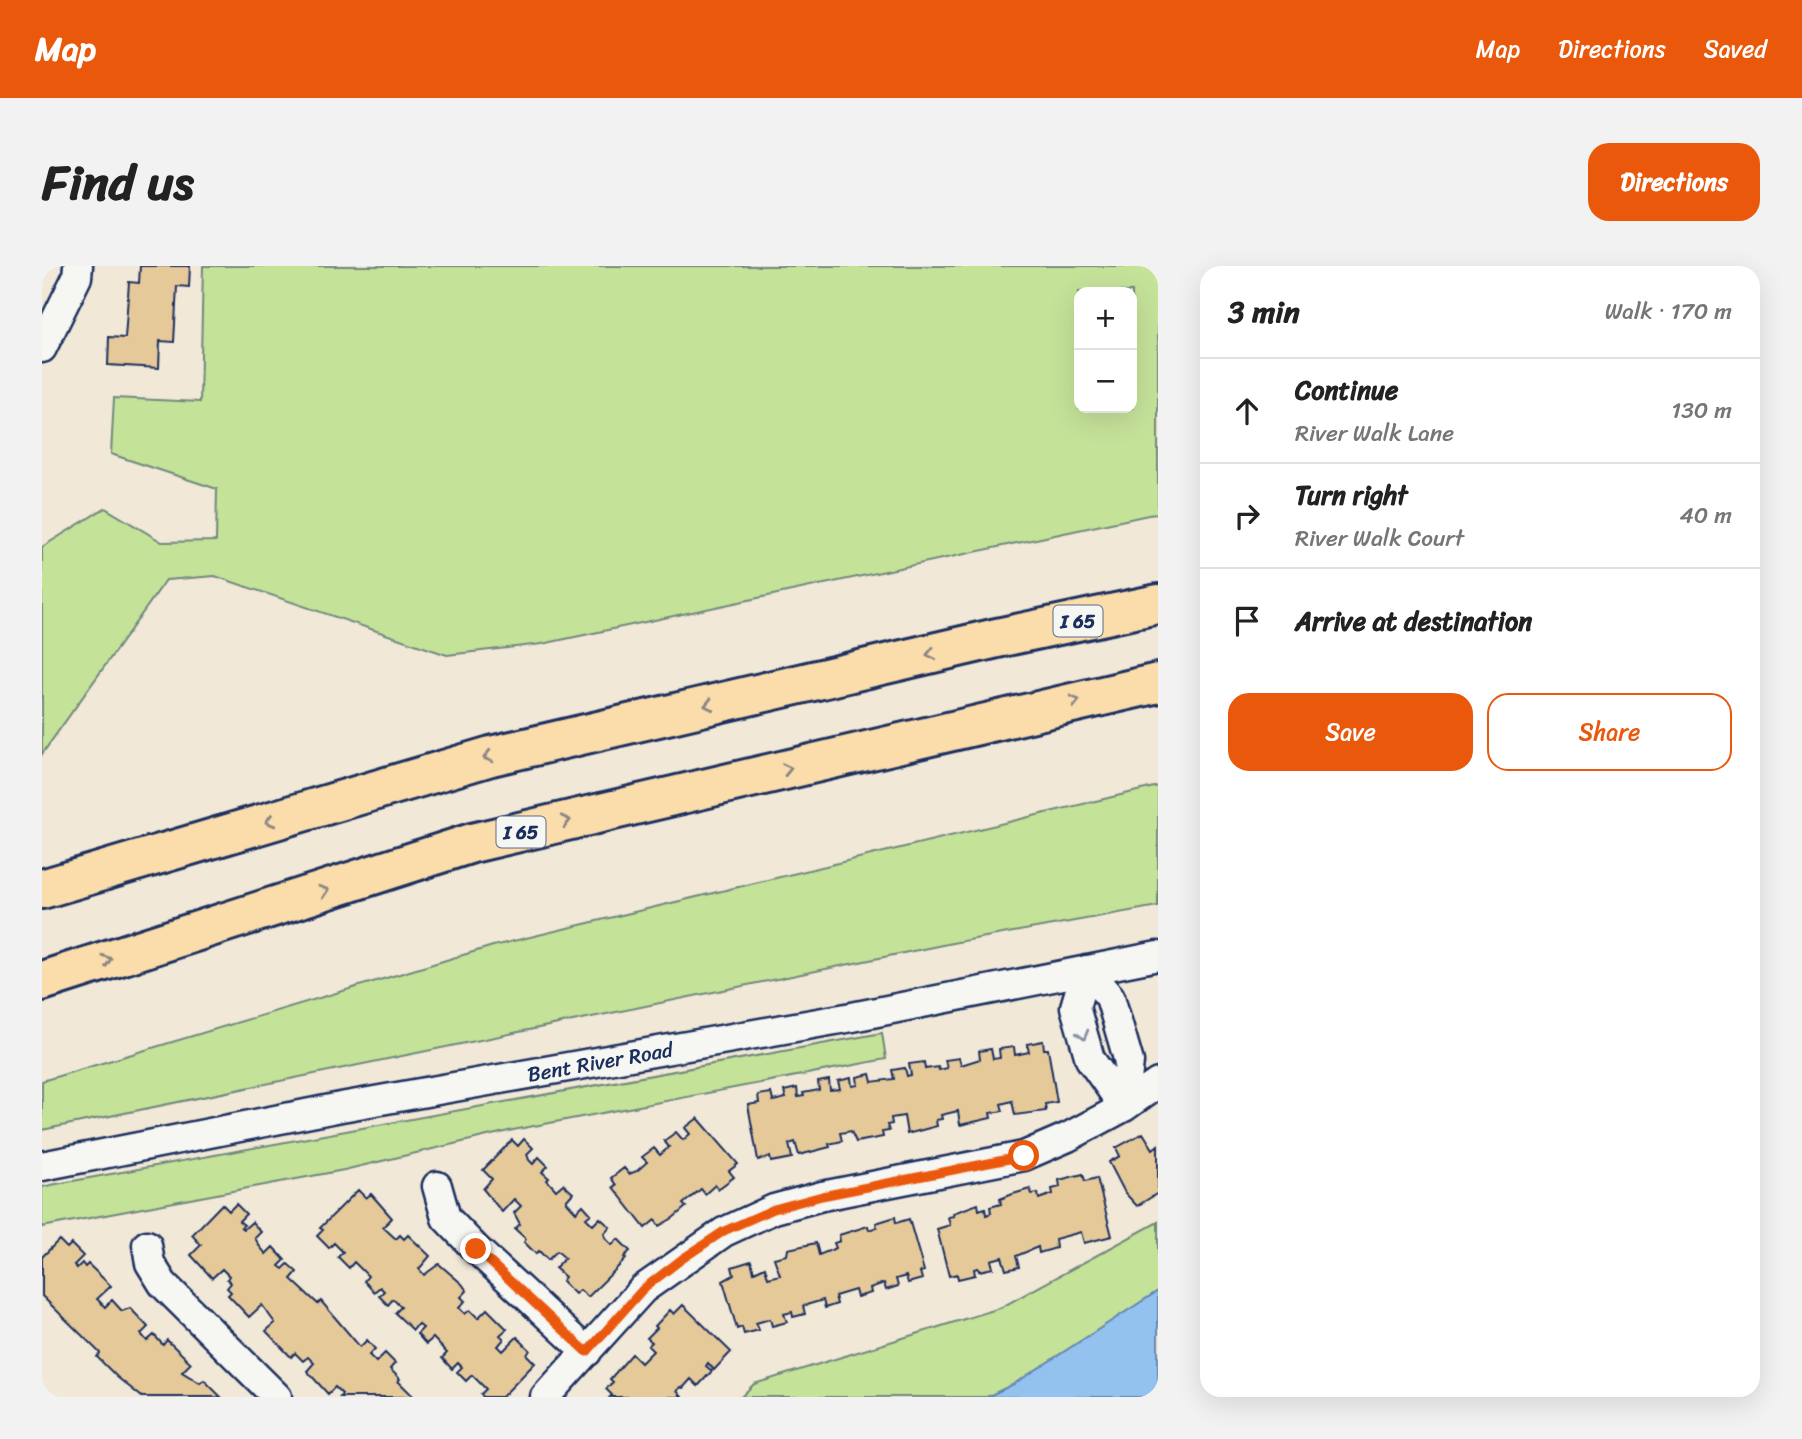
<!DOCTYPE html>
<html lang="en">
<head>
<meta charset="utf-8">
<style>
	:root { --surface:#fff; --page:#f2f2f2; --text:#222; --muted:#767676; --line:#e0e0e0; --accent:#ea580c }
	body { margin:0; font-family:Sriracha,sans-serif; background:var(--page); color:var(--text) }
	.controls { position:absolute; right:21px; top:21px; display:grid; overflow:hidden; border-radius:14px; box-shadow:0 7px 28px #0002 }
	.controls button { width:63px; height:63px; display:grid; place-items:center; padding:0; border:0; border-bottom:2px solid var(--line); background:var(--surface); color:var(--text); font:35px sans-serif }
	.stop { position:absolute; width:21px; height:21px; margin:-16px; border:5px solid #ea580c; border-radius:50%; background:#fff }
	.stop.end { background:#ea580c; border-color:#fff; box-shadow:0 2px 7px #0008 }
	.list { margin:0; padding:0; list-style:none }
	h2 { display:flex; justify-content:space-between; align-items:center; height:91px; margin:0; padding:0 28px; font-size:30px }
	h2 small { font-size:23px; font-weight:400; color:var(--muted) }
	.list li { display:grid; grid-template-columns:46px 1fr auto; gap:21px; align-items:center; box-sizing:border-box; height:105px; padding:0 28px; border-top:2px solid var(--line) }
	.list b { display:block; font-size:26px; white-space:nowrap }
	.list p { margin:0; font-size:23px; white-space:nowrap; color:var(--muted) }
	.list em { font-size:23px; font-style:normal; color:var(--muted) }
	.actions { display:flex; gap:14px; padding:21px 28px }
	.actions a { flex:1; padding:16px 0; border:2px solid var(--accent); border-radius:21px; text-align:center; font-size:24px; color:var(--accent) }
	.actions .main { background:var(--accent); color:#fff }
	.icon { flex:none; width:38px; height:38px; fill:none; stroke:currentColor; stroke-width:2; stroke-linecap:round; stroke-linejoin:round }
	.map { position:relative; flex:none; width:1116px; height:1131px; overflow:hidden; border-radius:21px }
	header { display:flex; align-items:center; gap:42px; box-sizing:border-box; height:98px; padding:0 35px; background:var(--accent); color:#fff }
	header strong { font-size:33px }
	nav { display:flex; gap:38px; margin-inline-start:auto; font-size:24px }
	.intro { display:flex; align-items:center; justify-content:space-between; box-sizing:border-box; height:168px; padding:0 42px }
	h1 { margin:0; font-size:49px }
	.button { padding:18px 32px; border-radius:21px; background:var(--accent); color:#fff; font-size:24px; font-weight:700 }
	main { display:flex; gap:42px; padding:0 42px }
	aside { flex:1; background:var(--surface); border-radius:21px; box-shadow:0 7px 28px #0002 }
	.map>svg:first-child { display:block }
	.green { fill:#c5e299; stroke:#70887c; stroke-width:2; fill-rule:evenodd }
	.water { fill:#94c2ee; stroke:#6487b4; stroke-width:2 }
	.building { fill:#e5c999; stroke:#1b2f5e; stroke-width:2 }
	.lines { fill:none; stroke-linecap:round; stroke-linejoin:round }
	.minor-casing { stroke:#1b2f5e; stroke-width:33 }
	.highway-casing { stroke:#1b2f5e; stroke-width:44 }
	.minor { stroke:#f6f6f2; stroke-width:28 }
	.highway { stroke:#faddab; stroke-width:38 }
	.oneway { stroke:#8a8684 }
	.oneway2 { stroke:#8892a8 }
	.route { stroke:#ea580c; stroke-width:9 }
	.labels { text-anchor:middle; stroke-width:6; stroke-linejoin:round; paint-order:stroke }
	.shield { fill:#f6f6f2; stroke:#5d6b8a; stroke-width:2 }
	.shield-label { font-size:19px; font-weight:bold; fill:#1b2f5e }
	.street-label { font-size:21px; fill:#1b2f5e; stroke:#f6f6f2 }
</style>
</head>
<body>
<header>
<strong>Map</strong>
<nav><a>Map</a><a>Directions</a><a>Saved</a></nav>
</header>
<div class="intro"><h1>Find us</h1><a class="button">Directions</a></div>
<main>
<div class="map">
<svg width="1116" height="1131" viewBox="0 0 1116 1131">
	<rect width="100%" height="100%" fill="#f1e8d7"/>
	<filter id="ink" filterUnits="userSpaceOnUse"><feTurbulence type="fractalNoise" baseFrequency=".0143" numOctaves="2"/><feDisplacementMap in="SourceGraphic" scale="14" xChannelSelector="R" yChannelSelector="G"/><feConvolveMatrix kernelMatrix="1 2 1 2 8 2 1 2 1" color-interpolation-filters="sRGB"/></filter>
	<g filter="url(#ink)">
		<!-- green -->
		<path class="green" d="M 161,0 L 1116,0 L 1116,247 L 500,378 L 405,389 L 173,310 L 124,314 L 0,488 L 0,281 L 63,242 L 120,276 L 174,275 L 175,223 L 69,188 L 72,132 L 158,136 ZM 1037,26 L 1090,26 L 1090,142 L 1037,142 Z
			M 1116,520 L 1116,640 L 910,677 L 0,864 L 0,815 L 451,680 Z
			M 840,767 L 844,793 L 471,864 L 302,904 L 0,961 L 0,921 L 9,919 Z
			M 1116,956 L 1116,1025 L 972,1118 L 945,1131 L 699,1131 L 712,1118 L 958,1042 Z"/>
		<!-- water -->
		<path class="water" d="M 1116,1025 L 1116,1131 L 945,1131 L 972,1118 Z"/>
		<!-- building -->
		<path class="building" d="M 98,0 L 148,0 L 147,21 L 135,20 L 132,76 L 118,75 L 117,102 L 66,99 L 67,71 L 83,72 L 87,16 L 97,17 Z
			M 1001,775 L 1002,783 L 1006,783 L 1015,836 L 1003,838 L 1004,845 L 973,849 L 970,835 L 959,838 L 961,845 L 948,847 L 949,852 L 918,859 L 916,845 L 899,849 L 900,853 L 894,854 L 895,860 L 865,868 L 862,850 L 849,852 L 850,858 L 845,859 L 847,865 L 840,866 L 841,871 L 814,876 L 809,865 L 798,867 L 800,875 L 787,878 L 788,881 L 757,889 L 753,876 L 747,878 L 750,892 L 729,896 L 728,891 L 716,894 L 706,839 L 717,837 L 716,829 L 729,827 L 731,835 L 744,832 L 742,825 L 755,822 L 756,831 L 762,830 L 761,827 L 777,824 L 776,816 L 787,814 L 788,824 L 798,823 L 796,815 L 809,812 L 810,820 L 816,819 L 815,811 L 828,808 L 830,816 L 852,813 L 850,804 L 863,802 L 865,810 L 869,809 L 867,798 L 882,796 L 883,803 L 896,801 L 897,804 L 905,802 L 903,794 L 917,792 L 919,799 L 938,793 L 937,785 L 949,783 L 951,793 L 958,792 L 957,783 L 972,781 L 973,789 L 987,786 L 985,778 Z
			M 656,852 L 696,898 L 687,905 L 692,911 L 676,923 L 673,919 L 663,928 L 659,923 L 641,938 L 644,941 L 631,952 L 617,960 L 613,954 L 603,962 L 571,921 L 574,919 L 569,912 L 582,902 L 587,908 L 595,905 L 605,896 L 600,891 L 612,882 L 618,889 L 627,881 L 622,875 L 634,866 L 641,874 L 648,868 L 643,862 Z
			M 1101,867 L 1111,883 L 1116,879 L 1116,927 L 1095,940 L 1083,927 L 1067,896 L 1078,890 L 1074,882 Z
			M 482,873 L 491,882 L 485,888 L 487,894 L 491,898 L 497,891 L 506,900 L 500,906 L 507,912 L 505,914 L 514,924 L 521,918 L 531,927 L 524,935 L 534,946 L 541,939 L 549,948 L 544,952 L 551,959 L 558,952 L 568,961 L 562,968 L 564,973 L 570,979 L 576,973 L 588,985 L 582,991 L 584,993 L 546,1031 L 538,1024 L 533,1028 L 520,1015 L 523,1011 L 513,1002 L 523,992 L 515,985 L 506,994 L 497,985 L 494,988 L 482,976 L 484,973 L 473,963 L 478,958 L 472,947 L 479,940 L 472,933 L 460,946 L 441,923 L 450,913 L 441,904 L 470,874 L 476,880 Z
			M 1041,908 L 1043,915 L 1055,912 L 1070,970 L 1042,977 L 1039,966 L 1013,973 L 1014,982 L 997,987 L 996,981 L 974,990 L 977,1001 L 964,1004 L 960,991 L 949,994 L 951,1002 L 937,1005 L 936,1002 L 932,1003 L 933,1009 L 916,1013 L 915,1008 L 907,1010 L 895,963 L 908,959 L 906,951 L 912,950 L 911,947 L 936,938 L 937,944 L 943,942 L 944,949 L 949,947 L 948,941 L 959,938 L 958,933 L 971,928 L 988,923 L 990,928 L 996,927 L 997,933 L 1011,928 L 1010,923 L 1018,921 L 1017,914 Z
			M 316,924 L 324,932 L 329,928 L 350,952 L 341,961 L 354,973 L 358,969 L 362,973 L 366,969 L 388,990 L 377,1003 L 382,1009 L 397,998 L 420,1018 L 425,1025 L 419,1031 L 423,1035 L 417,1042 L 423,1048 L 428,1044 L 436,1052 L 445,1043 L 465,1063 L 458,1069 L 462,1073 L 456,1080 L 461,1085 L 475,1071 L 488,1084 L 485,1089 L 493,1097 L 460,1131 L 441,1131 L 439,1128 L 444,1123 L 430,1109 L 424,1115 L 415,1106 L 420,1101 L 416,1097 L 410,1103 L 400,1092 L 405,1087 L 391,1072 L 384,1078 L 375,1068 L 381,1062 L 376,1058 L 371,1064 L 353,1047 L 359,1041 L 351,1033 L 346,1039 L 337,1030 L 342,1025 L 338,1021 L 332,1026 L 322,1015 L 326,1010 L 312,996 L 307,1002 L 296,991 L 301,986 L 292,977 L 287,982 L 275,970 L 281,964 L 278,962 Z
			M 180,938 L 187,945 L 194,938 L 204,948 L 197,955 L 202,959 L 199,961 L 202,963 L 210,956 L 219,966 L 213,972 L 218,981 L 224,988 L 231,981 L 243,994 L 237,1000 L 241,1003 L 246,998 L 255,1006 L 249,1013 L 276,1038 L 279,1035 L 318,1081 L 325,1074 L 333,1083 L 327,1089 L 334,1096 L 343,1087 L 353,1097 L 348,1103 L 358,1113 L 356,1115 L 372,1131 L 298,1131 L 300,1128 L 293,1121 L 286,1128 L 265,1105 L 272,1097 L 266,1091 L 261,1095 L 253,1087 L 249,1091 L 224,1065 L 233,1057 L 220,1039 L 207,1051 L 186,1029 L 189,1026 L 185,1022 L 189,1017 L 185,1013 L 187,1010 L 180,1003 L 170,1012 L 149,989 L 159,979 L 150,969 Z
			M 853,951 L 854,957 L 867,953 L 882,1005 L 878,1006 L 880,1013 L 866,1017 L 864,1010 L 854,1013 L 856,1020 L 844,1024 L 842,1017 L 828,1022 L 829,1027 L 815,1031 L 813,1024 L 793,1030 L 795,1038 L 783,1042 L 781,1034 L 761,1040 L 763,1048 L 751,1051 L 750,1046 L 742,1048 L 745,1056 L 730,1060 L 728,1053 L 714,1057 L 717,1064 L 702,1068 L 700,1061 L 695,1063 L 681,1015 L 692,1009 L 690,1001 L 709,995 L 712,1006 L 723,1001 L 726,1012 L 738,1009 L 732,992 L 745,989 L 746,983 L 774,977 L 777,989 L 794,982 L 792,977 L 798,975 L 797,969 L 826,960 L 827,964 L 835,961 L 834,957 Z
			M 17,974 L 25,982 L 29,978 L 41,990 L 32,999 L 35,1002 L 40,997 L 43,1001 L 46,998 L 69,1020 L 55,1033 L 63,1041 L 70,1034 L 80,1045 L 88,1042 L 106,1061 L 99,1068 L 105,1075 L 112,1069 L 121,1079 L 125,1074 L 149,1097 L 140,1106 L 158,1117 L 162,1114 L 179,1131 L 100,1131 L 75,1111 L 55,1091 L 58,1087 L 0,1030 L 0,991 Z
			M 641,1039 L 689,1086 L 672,1104 L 666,1097 L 664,1100 L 670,1105 L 656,1120 L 649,1113 L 641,1122 L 639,1121 L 635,1125 L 640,1131 L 568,1131 L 570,1129 L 564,1123 L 571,1116 L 568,1113 L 590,1088 L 599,1097 L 611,1085 L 606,1080 L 610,1076 L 605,1072 L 615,1062 L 613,1060 L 628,1044 L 632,1048 Z"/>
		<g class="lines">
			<!-- minor casing -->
			<g class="minor-casing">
				<path id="minor" d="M 0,82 L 35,11 L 36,0
					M 1044,704 L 1033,741 L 1048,793 L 1082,841
					M 1044,704 L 1068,731 L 1087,796 L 1082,841
					M 0,900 L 299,841 L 810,751 L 1116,690
					M 395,920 L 404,952 L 434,983 L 545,1086
					M 105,979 L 108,997 L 121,1018 L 235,1131
					M 503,1131 L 601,1023 L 682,966 L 732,943 L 780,930 L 982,890 L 1026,871 L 1082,841 L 1116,817"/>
			</g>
			<!-- highway casing -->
			<g class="highway-casing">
				<path id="highway" d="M 0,623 L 449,490 L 955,372 L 1116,338
					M 0,715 L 430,577 L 1116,417"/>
			</g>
			<!-- minor -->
			<use href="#minor" class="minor"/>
			<!-- highway -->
			<use href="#highway" class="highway"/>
		</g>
		<!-- one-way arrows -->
		<defs><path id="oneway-chevron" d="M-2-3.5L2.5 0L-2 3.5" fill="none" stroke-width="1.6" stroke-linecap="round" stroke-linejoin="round" transform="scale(1.75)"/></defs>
		<g class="oneway">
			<use href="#oneway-chevron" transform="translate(889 388) rotate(167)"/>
			<use href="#oneway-chevron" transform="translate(1033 435) rotate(-13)"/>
			<use href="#oneway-chevron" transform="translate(667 439) rotate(167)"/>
			<use href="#oneway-chevron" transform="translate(446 491) rotate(165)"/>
			<use href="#oneway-chevron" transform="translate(745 503) rotate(-13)"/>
			<use href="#oneway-chevron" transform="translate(228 555) rotate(164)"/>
			<use href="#oneway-chevron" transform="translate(524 555) rotate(-13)"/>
			<use href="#oneway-chevron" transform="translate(282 625) rotate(-18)"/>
			<use href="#oneway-chevron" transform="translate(65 694) rotate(-18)"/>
		</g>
		<use class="oneway2" href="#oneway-chevron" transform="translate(1041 769) rotate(74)"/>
	</g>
	<g class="lines" filter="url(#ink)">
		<!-- route -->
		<path class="route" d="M 434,983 L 545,1086 L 601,1023 L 640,993 L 682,965 L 732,943 L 780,930 L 982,890"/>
	</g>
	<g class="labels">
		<!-- shield labels -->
		<g class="shield">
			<rect x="1011.5" y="339.5" width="49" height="31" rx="5"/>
			<rect x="454.5" y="550.5" width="49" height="31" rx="5"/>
		</g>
		<g class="shield-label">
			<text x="1036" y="362">I 65</text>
			<text x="479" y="573">I 65</text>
		</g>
		<!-- street labels -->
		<g class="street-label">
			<text transform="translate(558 796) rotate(-10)" y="7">Bent River Road</text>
		</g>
	</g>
</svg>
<div class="controls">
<button>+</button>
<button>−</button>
</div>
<div class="stop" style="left:982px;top:890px"></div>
<div class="stop end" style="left:434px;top:983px"></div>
</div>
<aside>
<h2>3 min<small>Walk · 170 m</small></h2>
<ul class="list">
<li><svg class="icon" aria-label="ahead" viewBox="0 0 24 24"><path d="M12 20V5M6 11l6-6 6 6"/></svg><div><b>Continue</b><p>River Walk Lane</p></div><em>130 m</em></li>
<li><svg class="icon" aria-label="right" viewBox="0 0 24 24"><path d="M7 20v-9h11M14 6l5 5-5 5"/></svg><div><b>Turn right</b><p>River Walk Court</p></div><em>40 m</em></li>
<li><svg class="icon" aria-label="arrive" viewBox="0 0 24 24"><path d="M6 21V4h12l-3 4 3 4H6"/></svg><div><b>Arrive at destination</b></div></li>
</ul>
<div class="actions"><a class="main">Save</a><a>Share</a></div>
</aside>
</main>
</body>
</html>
